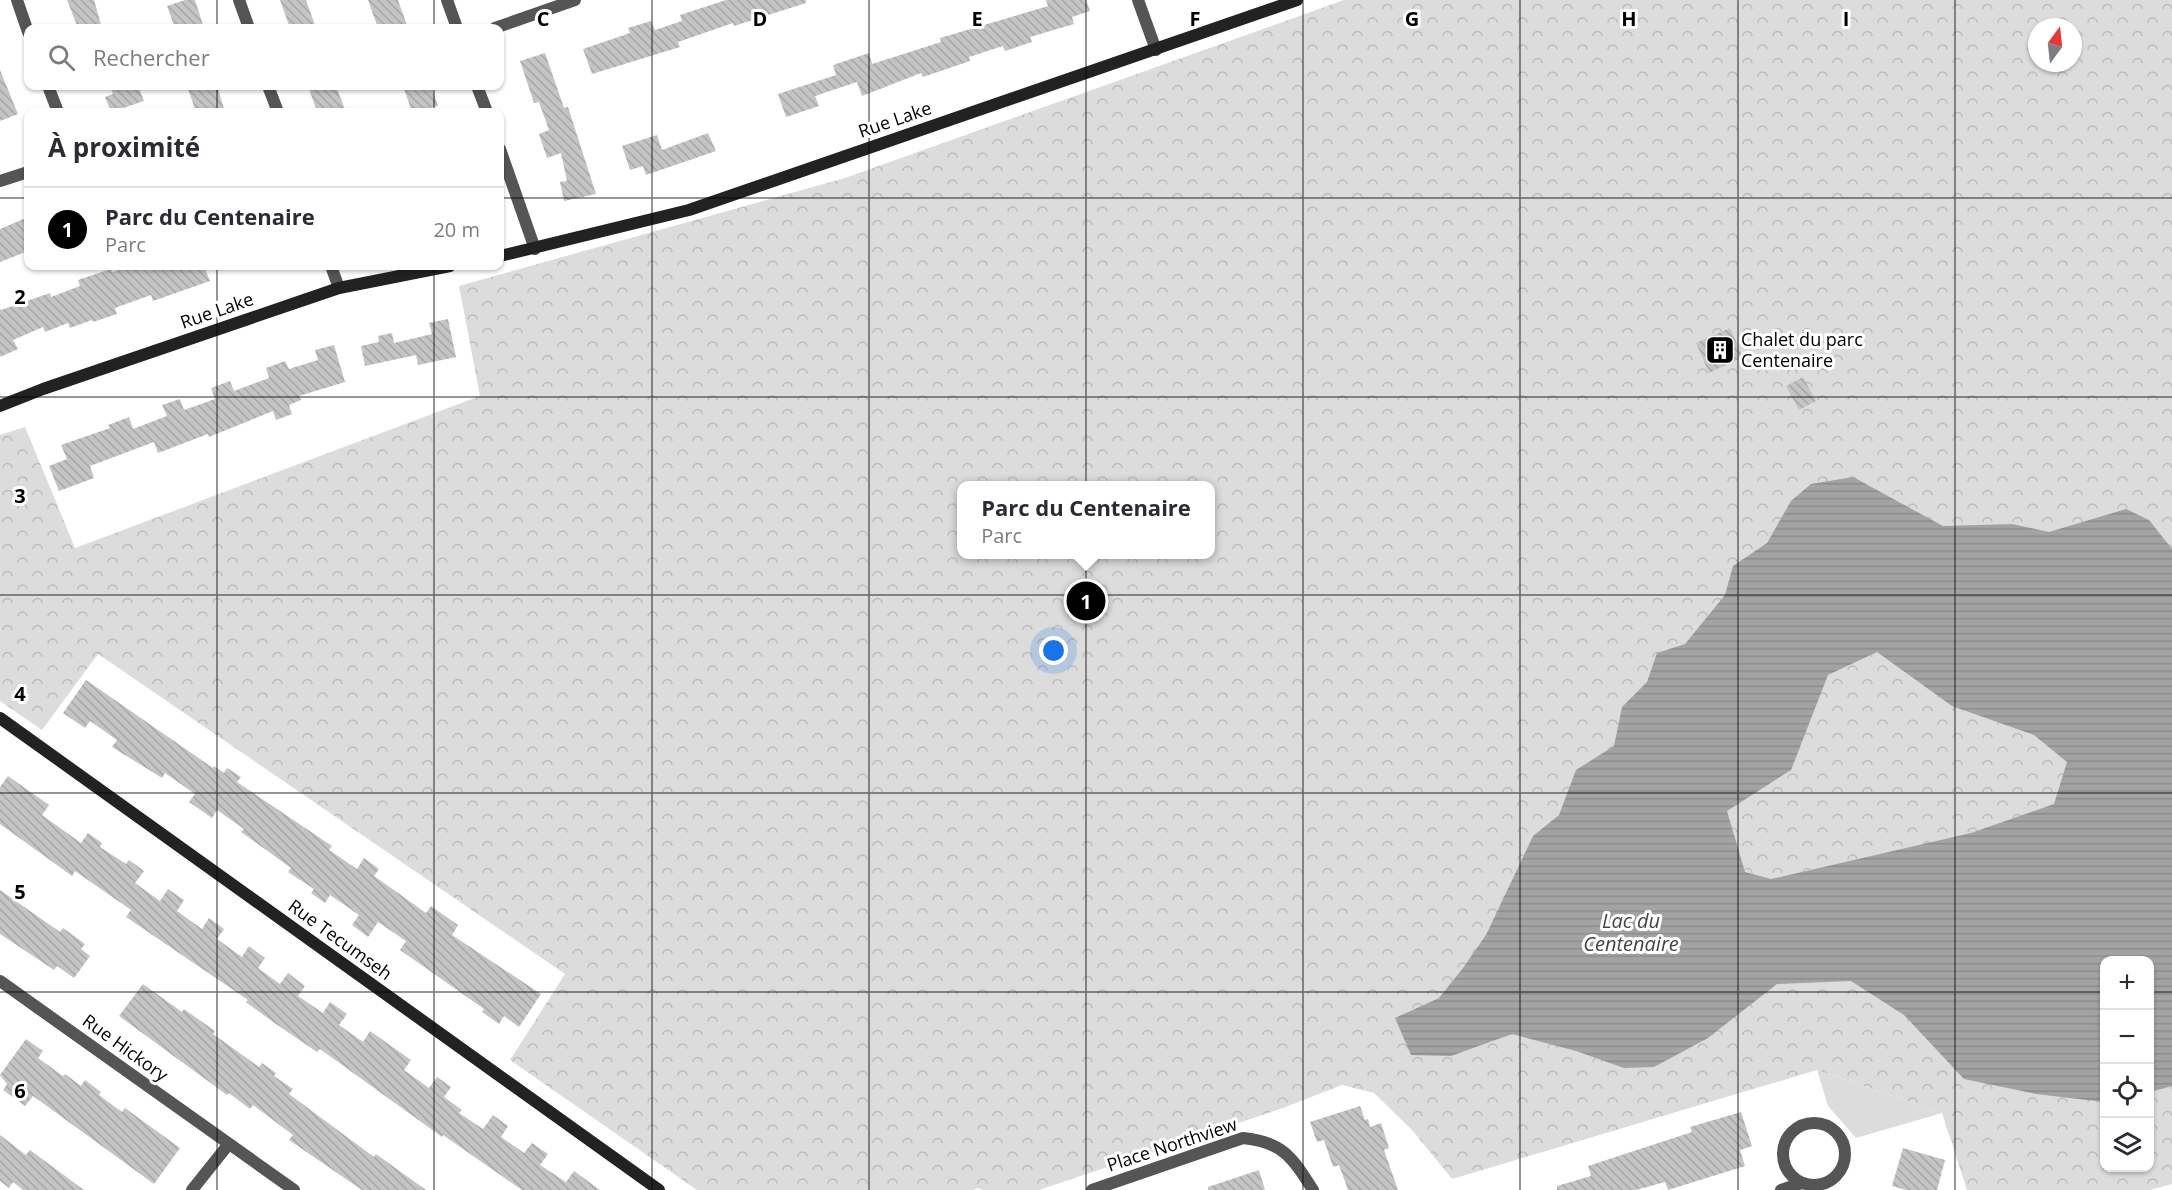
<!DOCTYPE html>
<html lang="fr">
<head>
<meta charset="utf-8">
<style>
	:root { --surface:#fff; --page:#f7f7f7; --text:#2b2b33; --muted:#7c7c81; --line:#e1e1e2; --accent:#000 }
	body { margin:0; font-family:"Open Sans",sans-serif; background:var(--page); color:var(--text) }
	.controls { position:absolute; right:18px; bottom:18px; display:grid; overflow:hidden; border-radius:12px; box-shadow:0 2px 4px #0004 }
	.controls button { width:54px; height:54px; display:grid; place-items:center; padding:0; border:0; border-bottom:2px solid var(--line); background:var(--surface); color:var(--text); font:30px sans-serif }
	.compass { position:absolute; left:2028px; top:18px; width:54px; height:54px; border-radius:50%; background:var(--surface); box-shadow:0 2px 4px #0004; rotate:15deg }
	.you { position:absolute; left:1054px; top:651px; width:21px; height:21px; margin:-15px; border:4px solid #fff; border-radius:50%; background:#1a73e8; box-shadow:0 0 0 9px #1a73e833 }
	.badge { display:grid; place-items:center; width:39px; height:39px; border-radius:50%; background:var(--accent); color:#fff; font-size:20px; font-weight:700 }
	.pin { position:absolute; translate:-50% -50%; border:3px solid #fff; box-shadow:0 2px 6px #0006 }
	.popup { position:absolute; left:957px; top:481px; width:258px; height:78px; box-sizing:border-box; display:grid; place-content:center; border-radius:12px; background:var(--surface); filter:drop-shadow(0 2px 4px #0005); font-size:20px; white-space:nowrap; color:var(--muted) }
	.popup b { font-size:22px; color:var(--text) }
	.popup::after { content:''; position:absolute; left:50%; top:100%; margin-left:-12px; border:12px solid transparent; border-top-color:var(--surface) }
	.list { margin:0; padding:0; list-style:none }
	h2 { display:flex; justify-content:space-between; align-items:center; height:78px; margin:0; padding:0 24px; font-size:26px }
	h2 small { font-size:20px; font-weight:400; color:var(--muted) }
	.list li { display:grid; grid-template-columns:39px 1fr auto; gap:18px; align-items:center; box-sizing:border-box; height:84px; padding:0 24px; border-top:2px solid var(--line) }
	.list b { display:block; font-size:22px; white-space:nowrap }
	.list p { margin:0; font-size:20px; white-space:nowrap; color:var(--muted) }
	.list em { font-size:20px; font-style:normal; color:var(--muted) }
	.icon { flex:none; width:33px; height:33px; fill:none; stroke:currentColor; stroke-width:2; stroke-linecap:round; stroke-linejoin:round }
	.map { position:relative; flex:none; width:2172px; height:1190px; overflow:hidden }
	.search { position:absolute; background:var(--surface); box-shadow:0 2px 4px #0004; left:24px; top:24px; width:480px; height:66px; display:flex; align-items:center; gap:15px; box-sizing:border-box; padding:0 21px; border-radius:12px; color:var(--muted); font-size:22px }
	.panel { position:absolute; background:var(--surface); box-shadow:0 2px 4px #0004; left:24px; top:108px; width:480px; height:162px; border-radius:12px }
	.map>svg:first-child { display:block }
	.grass { fill:#dcdcdc }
	.park { fill:url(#park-crowns); fill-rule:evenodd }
	.water { fill:url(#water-rules); fill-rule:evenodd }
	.building { fill:url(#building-back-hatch) }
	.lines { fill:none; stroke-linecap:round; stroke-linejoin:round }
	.street { stroke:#555; stroke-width:12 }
	.secondary { stroke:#222; stroke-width:12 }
	.grid { fill:none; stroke:#000; stroke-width:1.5; stroke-opacity:0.55 }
	.labels { text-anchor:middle; stroke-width:6; stroke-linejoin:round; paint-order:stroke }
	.street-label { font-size:18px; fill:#000; stroke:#fff }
	.poi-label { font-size:18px; fill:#000; stroke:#fff; text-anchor:start }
	.water-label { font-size:20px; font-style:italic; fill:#444; stroke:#fff }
	.grid-label { font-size:20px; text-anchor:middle; font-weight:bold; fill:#000; stroke:#fff; stroke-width:6; stroke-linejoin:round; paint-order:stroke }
</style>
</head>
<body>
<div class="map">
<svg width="2172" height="1190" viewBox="0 0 2172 1190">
	<defs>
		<pattern id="park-crowns" width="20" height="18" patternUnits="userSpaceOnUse" patternTransform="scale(1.5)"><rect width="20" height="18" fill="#dcdcdc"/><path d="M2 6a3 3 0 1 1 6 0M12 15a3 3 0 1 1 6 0" fill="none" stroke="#bbb"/></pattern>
		<pattern id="water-rules" width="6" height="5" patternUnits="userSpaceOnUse" patternTransform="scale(1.5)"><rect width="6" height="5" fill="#a3a3a3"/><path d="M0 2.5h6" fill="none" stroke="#8b8b8b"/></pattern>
		<pattern id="building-back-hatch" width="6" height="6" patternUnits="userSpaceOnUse" patternTransform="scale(1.5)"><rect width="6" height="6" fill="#c4c4c4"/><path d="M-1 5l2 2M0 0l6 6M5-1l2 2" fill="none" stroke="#a7a7a7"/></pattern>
	</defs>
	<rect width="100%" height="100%" fill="#fff"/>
	<!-- grass -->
	<path class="grass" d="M 1817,1070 L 1942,1113 L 1856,1138 L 1828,1106 Z"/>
	<!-- park -->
	<path class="park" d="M 1344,0 L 2172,0 L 2172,1184 L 2150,1190 L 1967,1190 L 1942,1113 L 1817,1070 L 1452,1179 L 1413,1131 L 1374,1093 L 1342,1085 L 1283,1108 L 1039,1190 L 983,1190 L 978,1188 L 973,1190 L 697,1190 L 510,1060 L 565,974 L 98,654 L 42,730 L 0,701 L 0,435 L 25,427 L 75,548 L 480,396 L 459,286 L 845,178 ZM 2037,27 L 2073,27 L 2073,63 L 2037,63 ZM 962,486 L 1210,486 L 1210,554 L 962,554 ZM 2104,960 L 2150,960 L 2150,1168 L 2104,1168 Z"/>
	<!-- water -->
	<path class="water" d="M 1853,477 L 1943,526 L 2012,524 L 2049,532 L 2126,509 L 2149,520 L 2172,549 L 2172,1086 L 2150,1092 L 2150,960 L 2104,960 L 2104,1102 L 2036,1094 L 1964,1079 L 1904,1015 L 1851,981 L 1777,984 L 1708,1038 L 1654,1067 L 1624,1068 L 1576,1051 L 1512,1034 L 1451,1056 L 1411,1055 L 1395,1018 L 1439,998 L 1463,968 L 1486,935 L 1533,836 L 1559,815 L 1576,770 L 1614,746 L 1622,707 L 1647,682 L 1657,653 L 1685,644 L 1725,595 L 1733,566 L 1767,543 L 1791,501 L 1811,484 ZM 1877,652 L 1952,706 L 2034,735 L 2067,762 L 2054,804 L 1971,833 L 1771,879 L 1745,872 L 1727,811 L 1791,770 L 1828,675 Z"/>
	<!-- building -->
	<path class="building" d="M 67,0 L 94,0 L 102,28 L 78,28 Z
		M 185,0 L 195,0 L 204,28 L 175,28 L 167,6 Z
		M 280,0 L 306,0 L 316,28 L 290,28 Z
		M 368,0 L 398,0 L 408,28 L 378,28 Z
		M 726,0 L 806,0 L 806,3 L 734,26 L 733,23 L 678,42 L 680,47 L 592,74 L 583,49 L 630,33 L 628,28 L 651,21 L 655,30 L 682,21 L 680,15 Z
		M 1046,0 L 1086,0 L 1090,11 L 1072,17 L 1074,24 L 1030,37 L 1032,42 L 1005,51 L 1003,46 L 969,57 L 970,61 L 923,77 L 921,73 L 862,96 L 857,82 L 815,96 L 819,106 L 786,117 L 778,94 L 836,75 L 833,65 L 869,53 L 872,64 L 941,42 L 940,38 L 1048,6 Z
		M 545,53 L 564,108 L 568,107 L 596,194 L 564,201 L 560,182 L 567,181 L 561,153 L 547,158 L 539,134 L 549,130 L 539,102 L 534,103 L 520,61 Z
		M 0,70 L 18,114 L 0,121 Z
		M 110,86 L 138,86 L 144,101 L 111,112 L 105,97 L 113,94 Z
		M 187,86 L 217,86 L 225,112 L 196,112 Z
		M 308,86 L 336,86 L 346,112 L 317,112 Z
		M 403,86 L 431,86 L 438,106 L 412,112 Z
		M 708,133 L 716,151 L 646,175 L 643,166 L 630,170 L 622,146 L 657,135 L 662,150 Z
		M 28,217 L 28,251 L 0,262 L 0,229 Z
		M 132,266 L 204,266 L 210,281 L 153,301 L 151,295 L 115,308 L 117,314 L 93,322 L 92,320 L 70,328 L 68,323 L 45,332 L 43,327 L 13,340 L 18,349 L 0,357 L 0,308 L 1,310 L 50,293 L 51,297 L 80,286 L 78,280 L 111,269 L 112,272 Z
		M 448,319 L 456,357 L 418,365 L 416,355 L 365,366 L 361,346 L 379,342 L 378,336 L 392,333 L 394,343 L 432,334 L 429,323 Z
		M 1730,328 L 1743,357 L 1709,373 L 1696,343 Z
		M 334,345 L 345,382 L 299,396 L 301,400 L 289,405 L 292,414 L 276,420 L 273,411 L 209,437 L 208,434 L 158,453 L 154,442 L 90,466 L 94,478 L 59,491 L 49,466 L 67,459 L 61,445 L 110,428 L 108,425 L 129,417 L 133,429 L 167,416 L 162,405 L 180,399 L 184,410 L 215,399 L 211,388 L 230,381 L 234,391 L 269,378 L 266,368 L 285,361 L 289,369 L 318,360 L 315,350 Z
		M 1803,377 L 1816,401 L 1799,410 L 1786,386 Z
		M 86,680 L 213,768 L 214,766 L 224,773 L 227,768 L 241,777 L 237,782 L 332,846 L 329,850 L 357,869 L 364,858 L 379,869 L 374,876 L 398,893 L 426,913 L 431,906 L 458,925 L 452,935 L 541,994 L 519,1027 L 504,1016 L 499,1024 L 482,1012 L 484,1009 L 400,950 L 406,941 L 378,922 L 368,937 L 352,925 L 359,915 L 330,895 L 325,903 L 311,893 L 314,889 L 288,872 L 291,868 L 241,832 L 244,829 L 217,810 L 212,818 L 189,802 L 195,794 L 165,773 L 162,778 L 112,747 L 117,740 L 90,721 L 85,728 L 63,713 Z
		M 8,776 L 49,805 L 42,815 L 81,843 L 88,833 L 102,843 L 100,847 L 126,864 L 129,860 L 144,871 L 135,883 L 160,901 L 168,889 L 184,900 L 177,911 L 202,929 L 209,918 L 224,929 L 217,939 L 242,957 L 249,946 L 265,958 L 258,968 L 280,984 L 288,973 L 305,986 L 298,996 L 323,1013 L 330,1002 L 347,1014 L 339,1025 L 363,1042 L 370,1031 L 411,1060 L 404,1070 L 429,1088 L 437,1077 L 451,1087 L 444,1097 L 462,1110 L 459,1113 L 483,1129 L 493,1115 L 508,1126 L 501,1137 L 524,1153 L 532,1143 L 548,1154 L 540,1165 L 566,1182 L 574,1171 L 600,1190 L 522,1190 L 443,1135 L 442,1137 L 320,1049 L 317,1052 L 273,1022 L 246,1002 L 248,1000 L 126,917 L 131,910 L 75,871 L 72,876 L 0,824 L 0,787 Z
		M 0,890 L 60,932 L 63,928 L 85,944 L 81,949 L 90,956 L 74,978 L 57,966 L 54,970 L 0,934 Z
		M 143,984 L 182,1012 L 184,1009 L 215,1031 L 213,1034 L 259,1067 L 262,1063 L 276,1073 L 274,1076 L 293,1089 L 289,1094 L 374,1157 L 376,1154 L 426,1190 L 362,1190 L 289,1140 L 293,1135 L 253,1105 L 250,1109 L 229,1093 L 227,1095 L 119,1016 Z
		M 26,1039 L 43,1051 L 38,1058 L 63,1076 L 65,1074 L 81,1086 L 85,1080 L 101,1092 L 99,1095 L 122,1112 L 125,1108 L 180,1148 L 154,1184 L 33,1096 L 25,1106 L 3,1090 L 7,1084 L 0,1075 Z
		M 1360,1106 L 1365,1120 L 1368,1119 L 1370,1127 L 1381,1123 L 1389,1148 L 1384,1150 L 1398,1190 L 1348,1190 L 1339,1165 L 1333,1167 L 1324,1140 L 1317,1142 L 1310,1122 Z
		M 1741,1112 L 1752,1146 L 1740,1150 L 1745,1166 L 1668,1190 L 1665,1182 L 1636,1190 L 1557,1190 L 1557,1186 L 1591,1176 L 1588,1166 L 1692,1132 L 1690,1127 Z
		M 0,1135 L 26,1155 L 30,1150 L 84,1190 L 23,1190 L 13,1182 L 9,1188 L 0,1181 Z
		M 1903,1148 L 1945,1160 L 1937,1190 L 1906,1190 L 1892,1186 Z
		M 1259,1170 L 1265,1190 L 1208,1190 L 1208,1187 Z"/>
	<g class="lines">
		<!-- street -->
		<path class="street" d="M 17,0 L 28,32
			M 239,0 L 249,28
			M 447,0 L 457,28
			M 1138,0 L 1156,50
			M 495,28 L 575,0
			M 48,86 L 58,112
			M 268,86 L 278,112
			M 477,86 L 487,112
			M 500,149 L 535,249
			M 0,181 L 28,172
			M 331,266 L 339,288
			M 0,981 L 294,1190
			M1783 1154a31 31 0 1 1 62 0a31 31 0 1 1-62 0Z
			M 192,1190 L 228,1145
			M 1092,1190 L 1243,1138 C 1283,1142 1292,1157 1313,1190
			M 1781,1190 L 1802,1183"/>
		<!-- secondary -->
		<path class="secondary" d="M 500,256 L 689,210 L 1297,0
			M 0,406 L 43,389 L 339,288 L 450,266
			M 0,718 L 659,1190"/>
	</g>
	<!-- grid -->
	<path class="grid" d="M 217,0 L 217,28M 434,0 L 434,28M 652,0 L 652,1190M 869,0 L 869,1190M 1086,0 L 1086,1190M 1303,0 L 1303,1190M 1520,0 L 1520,1190M 1738,0 L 1738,1190M 1955,0 L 1955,1190M 217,86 L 217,112M 434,86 L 434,112M 0,198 L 28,198M 500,198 L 2172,198M 217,266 L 217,1190M 434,266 L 434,1190M 0,397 L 2172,397M 0,595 L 2172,595M 0,793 L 2172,793M 0,992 L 2104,992M 2150,992 L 2172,992"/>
	<!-- icons -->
	<defs>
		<g id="building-square" transform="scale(1.5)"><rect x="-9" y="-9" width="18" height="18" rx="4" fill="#000" stroke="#fff"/><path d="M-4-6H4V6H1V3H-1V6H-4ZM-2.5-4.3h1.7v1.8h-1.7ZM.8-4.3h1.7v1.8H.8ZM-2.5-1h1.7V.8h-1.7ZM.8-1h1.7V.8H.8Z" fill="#fff"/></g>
	</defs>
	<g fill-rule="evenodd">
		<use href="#building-square" x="1720" y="350"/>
	</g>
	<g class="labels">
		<!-- street labels -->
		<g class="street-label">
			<text transform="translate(895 120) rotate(-19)" y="6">Rue Lake</text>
			<text transform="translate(217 311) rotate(-19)" y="6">Rue Lake</text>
			<text transform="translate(340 940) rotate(36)" y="6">Rue Tecumseh</text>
			<text transform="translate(125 1048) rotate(36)" y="6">Rue Hickory</text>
			<text transform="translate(1172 1145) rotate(-18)" y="6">Place Northview</text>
		</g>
		<!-- poi labels -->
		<g class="poi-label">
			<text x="1741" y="346">Chalet du parc<tspan x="1741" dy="21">Centenaire</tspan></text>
		</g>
		<!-- water labels -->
		<g class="water-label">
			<text x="1631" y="928">Lac du<tspan x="1631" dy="23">Centenaire</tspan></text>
		</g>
	</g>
	<g class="grid-label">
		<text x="543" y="26">C</text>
		<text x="760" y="26">D</text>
		<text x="977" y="26">E</text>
		<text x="1195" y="26">F</text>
		<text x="1412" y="26">G</text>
		<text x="1629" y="26">H</text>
		<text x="1846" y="26">I</text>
		<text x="20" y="304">2</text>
		<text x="20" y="503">3</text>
		<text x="20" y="701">4</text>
		<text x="20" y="899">5</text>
		<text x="20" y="1098">6</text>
	</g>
</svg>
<div class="controls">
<button>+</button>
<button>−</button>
<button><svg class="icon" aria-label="locate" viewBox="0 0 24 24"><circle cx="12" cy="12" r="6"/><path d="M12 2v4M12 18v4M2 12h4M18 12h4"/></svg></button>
<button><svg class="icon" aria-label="layers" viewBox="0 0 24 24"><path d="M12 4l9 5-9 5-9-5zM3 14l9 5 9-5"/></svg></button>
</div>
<svg class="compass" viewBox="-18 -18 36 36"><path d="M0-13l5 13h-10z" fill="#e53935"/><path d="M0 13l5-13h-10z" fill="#7c7c81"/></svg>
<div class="you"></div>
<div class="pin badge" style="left:1086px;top:601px">1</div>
<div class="popup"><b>Parc du Centenaire</b>Parc</div>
<div class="search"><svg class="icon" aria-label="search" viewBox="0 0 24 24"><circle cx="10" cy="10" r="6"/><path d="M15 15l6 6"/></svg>Rechercher</div>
<section class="panel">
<h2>À proximité<small></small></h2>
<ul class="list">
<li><span class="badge">1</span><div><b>Parc du Centenaire</b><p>Parc</p></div><em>20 m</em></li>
</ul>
</section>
</div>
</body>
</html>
